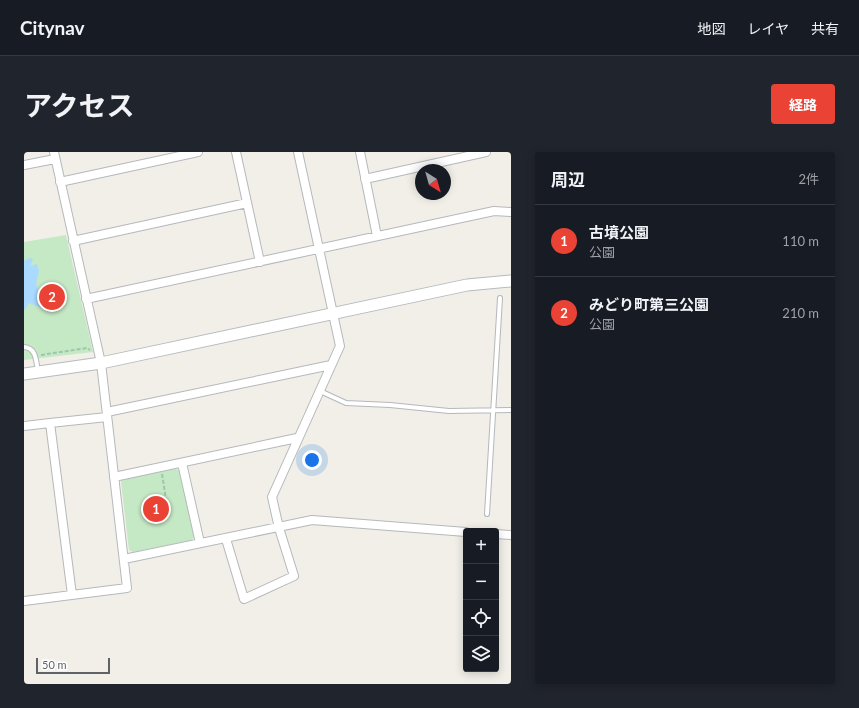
<!DOCTYPE html>
<html lang="ja">
<head>
<meta charset="utf-8">
<style>
	:root { --surface:#171b24; --page:#20242c; --text:#f1f3f6; --muted:#9ea1a6; --line:#363941; --accent:#ea4335 }
	body { margin:0; font-family:Lato,"Noto Sans JP",sans-serif; background:var(--page); color:var(--text) }
	.controls { position:absolute; right:12px; bottom:12px; display:grid; overflow:hidden; border-radius:4px; box-shadow:0 2px 10px #0003 }
	.controls button { width:36px; height:36px; display:grid; place-items:center; padding:0; border:0; border-bottom:1px solid var(--line); background:var(--surface); color:var(--text); font:20px sans-serif }
	.compass { position:absolute; left:391px; top:12px; width:36px; height:36px; border-radius:50%; background:var(--surface); box-shadow:0 2px 10px #0003; rotate:143deg }
	.scale { position:absolute; left:12px; bottom:10px; width:74px; box-sizing:border-box; padding-left:4px; border:2px solid #5f6368; border-top:0; font-size:11px; line-height:14px; white-space:nowrap; color:#5f6368; -webkit-text-stroke:3px #fff; paint-order:stroke }
	.you { position:absolute; left:288px; top:308px; width:14px; height:14px; margin:-10px; border:3px solid #fff; border-radius:50%; background:#1a73e8; box-shadow:0 0 0 6px #1a73e833 }
	.badge { display:grid; place-items:center; width:26px; height:26px; border-radius:50%; background:var(--accent); color:#fff; font-size:13px; font-weight:700 }
	.pin { position:absolute; translate:-50% -50%; border:2px solid #fff; box-shadow:0 1px 4px #0006 }
	.list { margin:0; padding:0; list-style:none }
	h2 { display:flex; justify-content:space-between; align-items:center; height:52px; margin:0; padding:0 16px; font-size:17px }
	h2 small { font-size:13px; font-weight:400; color:var(--muted) }
	.list li { display:grid; grid-template-columns:26px 1fr auto; gap:12px; align-items:center; box-sizing:border-box; height:72px; padding:0 16px; border-top:1px solid var(--line) }
	.list b { display:block; font-size:15px; white-space:nowrap }
	.list p { margin:0; font-size:13px; white-space:nowrap; color:var(--muted) }
	.list em { font-size:13px; font-style:normal; color:var(--muted) }
	.icon { flex:none; width:22px; height:22px; fill:none; stroke:currentColor; stroke-width:2; stroke-linecap:round; stroke-linejoin:round }
	.map { position:relative; flex:none; width:487px; height:532px; overflow:hidden; border-radius:4px }
	header { display:flex; align-items:center; gap:24px; box-sizing:border-box; height:56px; padding:0 20px; background:var(--surface); border-bottom:1px solid var(--line) }
	header strong { font-size:19px }
	nav { display:flex; gap:22px; margin-inline-start:auto; font-size:14px }
	.intro { display:flex; align-items:center; justify-content:space-between; box-sizing:border-box; height:96px; padding:0 24px }
	h1 { margin:0; font-size:28px }
	.button { padding:10px 18px; border-radius:4px; background:var(--accent); color:#fff; font-size:14px; font-weight:700 }
	main { display:flex; gap:24px; padding:0 24px }
	aside { flex:1; background:var(--surface); border-radius:4px; box-shadow:0 2px 10px #0003 }
	.map>svg:first-child { display:block }
	.green { fill:#c5e8c5 }
	.water { fill:#aadaff }
	.lines { fill:none; stroke-linecap:round; stroke-linejoin:round }
	.lane-casing { stroke:#b5b8bc; stroke-width:6 }
	.street-casing { stroke:#b5b8bc; stroke-width:10 }
	.secondary-casing { stroke:#b6babf; stroke-width:13 }
	.path { stroke:#9cc7a9; stroke-width:2; stroke-dasharray:4 2; stroke-linecap:butt }
	.lane { stroke:#fff; stroke-width:4 }
	.street { stroke:#fff; stroke-width:8 }
	.secondary { stroke:#fff; stroke-width:11 }
</style>
</head>
<body>
<header>
<strong>Citynav</strong>
<nav><a>地図</a><a>レイヤ</a><a>共有</a></nav>
</header>
<div class="intro"><h1>アクセス</h1><a class="button">経路</a></div>
<main>
<div class="map">
<svg width="487" height="532" viewBox="0 0 487 532">
	<rect width="100%" height="100%" fill="#f1efe8"/>
	<!-- green -->
	<path class="green" d="M 42,83 L 69,200 L 0,208 L 0,90 Z
		M 151,317 L 155,318 L 171,384 L 168,388 L 109,400 L 105,398 L 97,329 L 101,327 Z"/>
	<!-- water -->
	<path class="water" d="M 5,106 L 9,107 L 6,114 L 13,112 L 15,119 L 12,132 L 21,157 L 5,151 L 0,159 L 0,109 Z"/>
	<g class="lines">
		<!-- lane casing -->
		<g class="lane-casing">
			<path id="lane" d="M 0,195 C 13,196 12,210 14,220
				M 296,239 L 322,251 L 366,253 L 425,259 L 487,258
				M 463,362 L 476,146"/>
		</g>
		<!-- street casing -->
		<g class="street-casing">
			<path id="street" d="M 212,0 L 236,110
				M 336,0 L 353,84
				M 0,13 L 31,7
				M 341,27 L 462,0
				M 36,30 L 174,0
				M 49,89 L 223,51
				M 62,147 L 470,59 L 487,60
				M 83,260 L 307,213
				M 0,274 L 26,271
				M 158,311 L 176,391
				M 90,325 L 273,286
				M 472,382 L 487,383
				M 202,387 L 220,447 L 270,424 L 255,376 L 248,345 L 316,194 L 274,0
				M 100,407 L 288,368 L 442,380
				M 48,443 L 26,271 L 83,265
				M 0,449 L 103,436 L 77,211 L 30,0"/>
		</g>
		<!-- secondary casing -->
		<g class="secondary-casing">
			<path id="secondary" d="M 0,222 L 77,211 L 443,133 L 487,129"/>
		</g>
		<!-- path -->
		<path class="path" d="M 17,203 L 63,196 L 66,198
			M 138,322 L 142,347"/>
		<!-- lane -->
		<use href="#lane" class="lane"/>
		<!-- street -->
		<use href="#street" class="street"/>
		<!-- secondary -->
		<use href="#secondary" class="secondary"/>
	</g>
</svg>
<div class="controls">
<button>+</button>
<button>−</button>
<button><svg class="icon" aria-label="locate" viewBox="0 0 24 24"><circle cx="12" cy="12" r="6"/><path d="M12 2v4M12 18v4M2 12h4M18 12h4"/></svg></button>
<button><svg class="icon" aria-label="layers" viewBox="0 0 24 24"><path d="M12 4l9 5-9 5-9-5zM3 14l9 5 9-5"/></svg></button>
</div>
<svg class="compass" viewBox="-18 -18 36 36"><path d="M0-13l5 13h-10z" fill="#e53935"/><path d="M0 13l5-13h-10z" fill="#9ea1a6"/></svg>
<div class="scale">50 m</div>
<div class="you"></div>
<div class="pin badge" style="left:132px;top:357px">1</div>
<div class="pin badge" style="left:28px;top:145px">2</div>
</div>
<aside>
<h2>周辺<small>2件</small></h2>
<ul class="list">
<li><span class="badge">1</span><div><b>古墳公園</b><p>公園</p></div><em>110 m</em></li>
<li><span class="badge">2</span><div><b>みどり町第三公園</b><p>公園</p></div><em>210 m</em></li>
</ul>
</aside>
</main>
</body>
</html>
